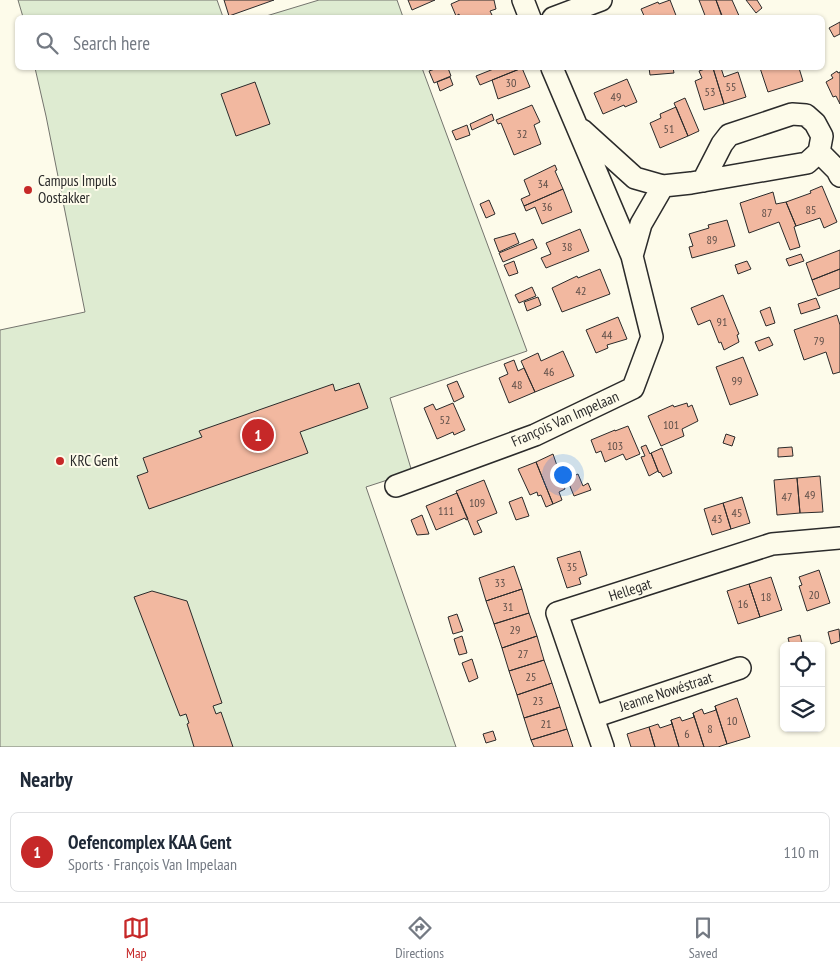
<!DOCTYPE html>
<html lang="en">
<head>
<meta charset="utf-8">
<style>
	:root { --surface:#fff; --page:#f6f6f7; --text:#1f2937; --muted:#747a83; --line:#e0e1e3; --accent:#c62828 }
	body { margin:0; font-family:"PT Sans Narrow",sans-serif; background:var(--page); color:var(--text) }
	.controls { position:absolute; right:15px; bottom:15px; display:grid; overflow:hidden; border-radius:8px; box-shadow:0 1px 4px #0004 }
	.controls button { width:45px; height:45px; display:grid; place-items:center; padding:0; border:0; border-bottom:1px solid var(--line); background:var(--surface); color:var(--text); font:25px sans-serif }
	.you { position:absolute; left:562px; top:474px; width:18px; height:18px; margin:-12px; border:4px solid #fff; border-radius:50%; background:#1a73e8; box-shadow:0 0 0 8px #1a73e833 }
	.badge { display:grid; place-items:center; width:32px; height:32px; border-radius:50%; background:var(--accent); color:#fff; font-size:16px; font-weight:700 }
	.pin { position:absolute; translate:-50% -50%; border:2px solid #fff; box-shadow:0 1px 5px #0006 }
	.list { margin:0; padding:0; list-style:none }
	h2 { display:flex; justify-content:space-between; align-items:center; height:65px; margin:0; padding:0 20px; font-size:21px }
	h2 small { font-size:16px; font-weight:400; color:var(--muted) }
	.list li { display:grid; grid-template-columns:32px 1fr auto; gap:15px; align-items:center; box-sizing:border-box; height:80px; margin:0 10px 10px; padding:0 10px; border:1px solid var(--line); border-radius:8px }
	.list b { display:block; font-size:19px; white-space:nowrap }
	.list p { margin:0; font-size:16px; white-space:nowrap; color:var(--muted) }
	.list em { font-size:16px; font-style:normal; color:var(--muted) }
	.icon { flex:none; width:28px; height:28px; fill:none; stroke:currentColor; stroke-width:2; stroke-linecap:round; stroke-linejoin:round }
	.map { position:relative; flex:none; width:840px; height:747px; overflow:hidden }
	.search { position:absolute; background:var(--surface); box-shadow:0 1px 4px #0004; left:15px; right:15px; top:15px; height:55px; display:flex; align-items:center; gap:12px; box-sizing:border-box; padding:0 18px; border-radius:8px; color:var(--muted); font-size:19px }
	.sheet { height:155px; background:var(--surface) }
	nav { display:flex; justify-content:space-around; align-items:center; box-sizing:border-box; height:70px; border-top:1px solid var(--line); background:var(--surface); font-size:14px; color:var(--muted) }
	nav a { display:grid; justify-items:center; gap:2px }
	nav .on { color:var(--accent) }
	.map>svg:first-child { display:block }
	.green { fill:#deebd1; stroke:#74746e }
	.building { fill:#f2b8a0; stroke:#2b2b2b }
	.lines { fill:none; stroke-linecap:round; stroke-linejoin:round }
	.minor-casing { stroke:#2b2b2b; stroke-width:24 }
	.minor { stroke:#fdfbea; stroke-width:21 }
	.poi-dot { fill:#c62828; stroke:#fdfbea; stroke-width:2 }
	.labels { text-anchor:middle; stroke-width:4; stroke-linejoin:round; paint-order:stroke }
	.number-label { font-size:12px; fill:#5d4e48 }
	.poi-label { font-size:15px; fill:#2b2b2b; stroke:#fdfbea; text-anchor:start }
	.street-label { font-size:15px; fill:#2b2b2b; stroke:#fdfbea }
</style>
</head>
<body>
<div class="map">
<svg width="840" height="747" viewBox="0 0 840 747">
	<rect width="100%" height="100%" fill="#fdfbea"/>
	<!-- green -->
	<path class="green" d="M 18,0 L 217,0 L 223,17 L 23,17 Z
		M 319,0 L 397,0 L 403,17 L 263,17 Z
		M 35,68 L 422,68 L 527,351 L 390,398 L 412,472 L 366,487 L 456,747 L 0,747 L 0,330 L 85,312 L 46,116 Z"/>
	<!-- building -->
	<path class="building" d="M 224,0 L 274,0 L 229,16 Z
		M 408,0 L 435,0 L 412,10 Z
		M 460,0 L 494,0 L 496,9 L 490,11 L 492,15 L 486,18 L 460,18 L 459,14 L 456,16 L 451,4 Z
		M 670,0 L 677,18 L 645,18 L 641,9 L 658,2 L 659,4 Z
		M 699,0 L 716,0 L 722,17 L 706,18 Z
		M 716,0 L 732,0 L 740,18 L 723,18 Z
		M 746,0 L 757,0 L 762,8 L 756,13 Z
		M 840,22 L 840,34 L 834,37 L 829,28 Z
		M 438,68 L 448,68 L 451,76 L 434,83 L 429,71 Z
		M 496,68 L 522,68 L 480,85 L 476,76 Z
		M 522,68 L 530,87 L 498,99 L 492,80 Z
		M 649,68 L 673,68 L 674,73 L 650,75 Z
		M 708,68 L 713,68 L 724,104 L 704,110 L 695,81 L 702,78 L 699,71 Z
		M 713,68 L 721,68 L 724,77 L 738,72 L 746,97 L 724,104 Z
		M 760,68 L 799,68 L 803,81 L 768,92 Z
		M 837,71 L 838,73 L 840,72 L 840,104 L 836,96 L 833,97 L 826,82 L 833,78 L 831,75 Z
		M 450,77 L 453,85 L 440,91 L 437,82 Z
		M 627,79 L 637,102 L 625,107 L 624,105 L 603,114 L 594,93 Z
		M 255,82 L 270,124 L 236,136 L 221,94 Z
		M 685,98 L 699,131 L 688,136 L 674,103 Z
		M 532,105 L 540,122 L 534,125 L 541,144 L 514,155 L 501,123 L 498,124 L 496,120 Z
		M 676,107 L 688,136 L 660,148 L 650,123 L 661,118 L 660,114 Z
		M 492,114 L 494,120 L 472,130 L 470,124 Z
		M 467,125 L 470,135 L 456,140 L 452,131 Z
		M 555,165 L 557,170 L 555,171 L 563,189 L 524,206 L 521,199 L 530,195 L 524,180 Z
		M 822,186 L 837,222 L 824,228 L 820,218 L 796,226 L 786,202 L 811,193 L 810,191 Z
		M 563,189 L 572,212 L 542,224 L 535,207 L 526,211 L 524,206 Z
		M 773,192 L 776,204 L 786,202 L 796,226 L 794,227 L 800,247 L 790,250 L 779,222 L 749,233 L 740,203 Z
		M 489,200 L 495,214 L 486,218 L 480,204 Z
		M 727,220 L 735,246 L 692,258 L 689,247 L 693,246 L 689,234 L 709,228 L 708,225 Z
		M 580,229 L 589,251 L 546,268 L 541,258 L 551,254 L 546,243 Z
		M 515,233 L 519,243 L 499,252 L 494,239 Z
		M 533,239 L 537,248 L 503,262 L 499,253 Z
		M 840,250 L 840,269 L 812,280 L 806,263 Z
		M 801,254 L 804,261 L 789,266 L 786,259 Z
		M 514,261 L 518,273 L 509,276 L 504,265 Z
		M 747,261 L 751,269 L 738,274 L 735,265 Z
		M 600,269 L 610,294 L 562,312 L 552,288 L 577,276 L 578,278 Z
		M 840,269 L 840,288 L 818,296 L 812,280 Z
		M 532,287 L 536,296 L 519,303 L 515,295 Z
		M 723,295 L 739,334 L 737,335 L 739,342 L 724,350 L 721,342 L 719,343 L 710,320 L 698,325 L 691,308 Z
		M 538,297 L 541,305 L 527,311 L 524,302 Z
		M 816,298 L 820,308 L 801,314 L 798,304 Z
		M 770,307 L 775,323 L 766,326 L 760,311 Z
		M 837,315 L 840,325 L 840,372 L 833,374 L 826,352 L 804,360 L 794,330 Z
		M 618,317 L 627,339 L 607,345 L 608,348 L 596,353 L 586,330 Z
		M 769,337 L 773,345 L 759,351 L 755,342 Z
		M 563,351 L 574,376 L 535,392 L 521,361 L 538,353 L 541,361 Z
		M 743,357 L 758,395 L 730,405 L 716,367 Z
		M 514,360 L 518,371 L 524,368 L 535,392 L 509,403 L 499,378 L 508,374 L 504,364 Z
		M 457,381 L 464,397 L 454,402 L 447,385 Z
		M 359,383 L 368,408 L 300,432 L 308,453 L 149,509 L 137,476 L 148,472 L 143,458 L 202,437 L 199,431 L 333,384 L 335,391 Z
		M 453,403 L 465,430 L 454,435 L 453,432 L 437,439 L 424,408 L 433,404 L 436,410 Z
		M 687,403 L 688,407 L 692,405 L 698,421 L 682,429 L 684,436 L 661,446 L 648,416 L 673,405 L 674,407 Z
		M 628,426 L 640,454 L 626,460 L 623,454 L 605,462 L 601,451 L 596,453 L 591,440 L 615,430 L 615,431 Z
		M 726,434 L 735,437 L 732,446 L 723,443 Z
		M 646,445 L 650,454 L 651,453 L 658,471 L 649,476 L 641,457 L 645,456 L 641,447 Z
		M 792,447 L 793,456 L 778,457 L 778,448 Z
		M 662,448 L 672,473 L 663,477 L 660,472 L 659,473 L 651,453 Z
		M 553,454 L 565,489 L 559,492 L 562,500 L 553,504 L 536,462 Z
		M 536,462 L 553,504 L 546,507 L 541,495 L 538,496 L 537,492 L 530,495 L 518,469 Z
		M 578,474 L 583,486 L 588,483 L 591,490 L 574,496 L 567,479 Z
		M 820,476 L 823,512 L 800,513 L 797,478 Z
		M 797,478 L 800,513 L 777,515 L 774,480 Z
		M 484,480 L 497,513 L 477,521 L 482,532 L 474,535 L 456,491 Z
		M 457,493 L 468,519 L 466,520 L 465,518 L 436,530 L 426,506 Z
		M 522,497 L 529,516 L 516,520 L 509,502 Z
		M 742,497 L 750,523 L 731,529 L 723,503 Z
		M 723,503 L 731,529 L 712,535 L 704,509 Z
		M 422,515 L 429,534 L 417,535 L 411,520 Z
		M 580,551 L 587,575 L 579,578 L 581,584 L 567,588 L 557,558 Z
		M 514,566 L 522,589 L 486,601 L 479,578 Z
		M 819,570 L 830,603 L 807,611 L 799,586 L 802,585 L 799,577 Z
		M 771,577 L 782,610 L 760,617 L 749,584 Z
		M 749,584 L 760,617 L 738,624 L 727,591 Z
		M 522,589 L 529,613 L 494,624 L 486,601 Z
		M 152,591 L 187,601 L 222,703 L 213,706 L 216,714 L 221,712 L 233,747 L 194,747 L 187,724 L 189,723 L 186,714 L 180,716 L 134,597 Z
		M 529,613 L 537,636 L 502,648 L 494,624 Z
		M 457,614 L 463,631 L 453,634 L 448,617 Z
		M 839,629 L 840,641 L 831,644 L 828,632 Z
		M 800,635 L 802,643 L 790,646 L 788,638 Z
		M 462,636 L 467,653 L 459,655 L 454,639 Z
		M 537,636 L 544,660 L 509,671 L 502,648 Z
		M 472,659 L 478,678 L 469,682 L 462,663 Z
		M 544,660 L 552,683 L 517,695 L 509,671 Z
		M 552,683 L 560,707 L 524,718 L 517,695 Z
		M 737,698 L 750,737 L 727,744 L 715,706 Z
		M 715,706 L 727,744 L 718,747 L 704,747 L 693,713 L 702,709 L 704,714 L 716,710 Z
		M 560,707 L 567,729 L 531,740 L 524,718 Z
		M 693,713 L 704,747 L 679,747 L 671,720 L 680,717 L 682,721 L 694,717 Z
		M 671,720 L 679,747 L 655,747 L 649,727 L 658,724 L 660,728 L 672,724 Z
		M 649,727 L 655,747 L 631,747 L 627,734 Z
		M 567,729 L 573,747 L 534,747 L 531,740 Z
		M 493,731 L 496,740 L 486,743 L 483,734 Z"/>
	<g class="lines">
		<!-- minor casing -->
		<g class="minor-casing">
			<path id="minor" d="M 523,0 L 530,18
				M 553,18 L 601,0
				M 582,130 L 635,178 L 663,186 L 691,183 L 807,163 L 819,152 L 822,136 L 815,123 L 806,115 L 792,114 L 729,135 L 722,144 L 703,181
				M 819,152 L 837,170 L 840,176
				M 632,256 L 641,224 L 663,186
				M 396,486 L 535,435 L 633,388 L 652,337 L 632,256 L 552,68
				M 593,717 L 740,668
				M 603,747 L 557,613 L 772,544 L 840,538"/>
		</g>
		<!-- minor -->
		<use href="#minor" class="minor"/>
	</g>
	<!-- markers -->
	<g class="poi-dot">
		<circle cx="28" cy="190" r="5"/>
		<circle cx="60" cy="461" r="5"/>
	</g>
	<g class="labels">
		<!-- number labels -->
		<g class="number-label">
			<text x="511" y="87">30</text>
			<text x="731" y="91">55</text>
			<text x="710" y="96">53</text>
			<text x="616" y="101">49</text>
			<text x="669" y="133">51</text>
			<text x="522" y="138">32</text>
			<text x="543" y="188">34</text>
			<text x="547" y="211">36</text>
			<text x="811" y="214">85</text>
			<text x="767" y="217">87</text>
			<text x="712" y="244">89</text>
			<text x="567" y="251">38</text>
			<text x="581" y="295">42</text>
			<text x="722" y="326">91</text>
			<text x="607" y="339">44</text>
			<text x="819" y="345">79</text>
			<text x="549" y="376">46</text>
			<text x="737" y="385">99</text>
			<text x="517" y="389">48</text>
			<text x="445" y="424">52</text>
			<text x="671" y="429">101</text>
			<text x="615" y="450">103</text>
			<text x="810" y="499">49</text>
			<text x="787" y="501">47</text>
			<text x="477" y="507">109</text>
			<text x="446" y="515">111</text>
			<text x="737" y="517">45</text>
			<text x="717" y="523">43</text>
			<text x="572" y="571">35</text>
			<text x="500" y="587">33</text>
			<text x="814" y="599">20</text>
			<text x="766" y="601">18</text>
			<text x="743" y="608">16</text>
			<text x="508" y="611">31</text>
			<text x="515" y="634">29</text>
			<text x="523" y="658">27</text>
			<text x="531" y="681">25</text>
			<text x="538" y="705">23</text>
			<text x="732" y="725">10</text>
			<text x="546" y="728">21</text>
			<text x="710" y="733">8</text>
			<text x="687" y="738">6</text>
		</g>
		<!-- poi labels -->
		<g class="poi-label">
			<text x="38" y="186">Campus Impuls<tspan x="38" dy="17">Oostakker</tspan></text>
			<text x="70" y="466">KRC Gent</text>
		</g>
		<!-- street labels -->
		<g class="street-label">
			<text transform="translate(565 419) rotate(-24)" y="5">François Van Impelaan</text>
			<text transform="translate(630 590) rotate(-18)" y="5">Hellegat</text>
			<text transform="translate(666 692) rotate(-18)" y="5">Jeanne Nowéstraat</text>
		</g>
	</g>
</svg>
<div class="controls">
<button><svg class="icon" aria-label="locate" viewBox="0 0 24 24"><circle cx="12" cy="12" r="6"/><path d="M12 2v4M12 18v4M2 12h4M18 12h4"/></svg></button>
<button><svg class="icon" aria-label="layers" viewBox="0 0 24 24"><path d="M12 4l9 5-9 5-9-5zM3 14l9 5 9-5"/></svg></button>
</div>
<div class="you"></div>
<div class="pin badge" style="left:258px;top:435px">1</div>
<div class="search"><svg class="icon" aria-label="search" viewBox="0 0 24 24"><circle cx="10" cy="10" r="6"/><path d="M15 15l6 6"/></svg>Search here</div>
</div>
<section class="sheet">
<h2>Nearby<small></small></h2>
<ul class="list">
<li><span class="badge">1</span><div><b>Oefencomplex KAA Gent</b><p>Sports · François Van Impelaan</p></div><em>110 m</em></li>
</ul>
</section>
<nav>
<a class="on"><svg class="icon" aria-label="map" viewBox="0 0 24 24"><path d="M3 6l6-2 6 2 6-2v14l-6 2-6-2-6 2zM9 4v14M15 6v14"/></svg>Map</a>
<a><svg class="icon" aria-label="directions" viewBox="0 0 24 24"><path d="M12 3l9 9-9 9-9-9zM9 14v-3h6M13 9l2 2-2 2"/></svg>Directions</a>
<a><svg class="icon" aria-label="saved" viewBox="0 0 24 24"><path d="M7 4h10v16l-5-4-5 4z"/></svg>Saved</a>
</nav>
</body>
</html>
